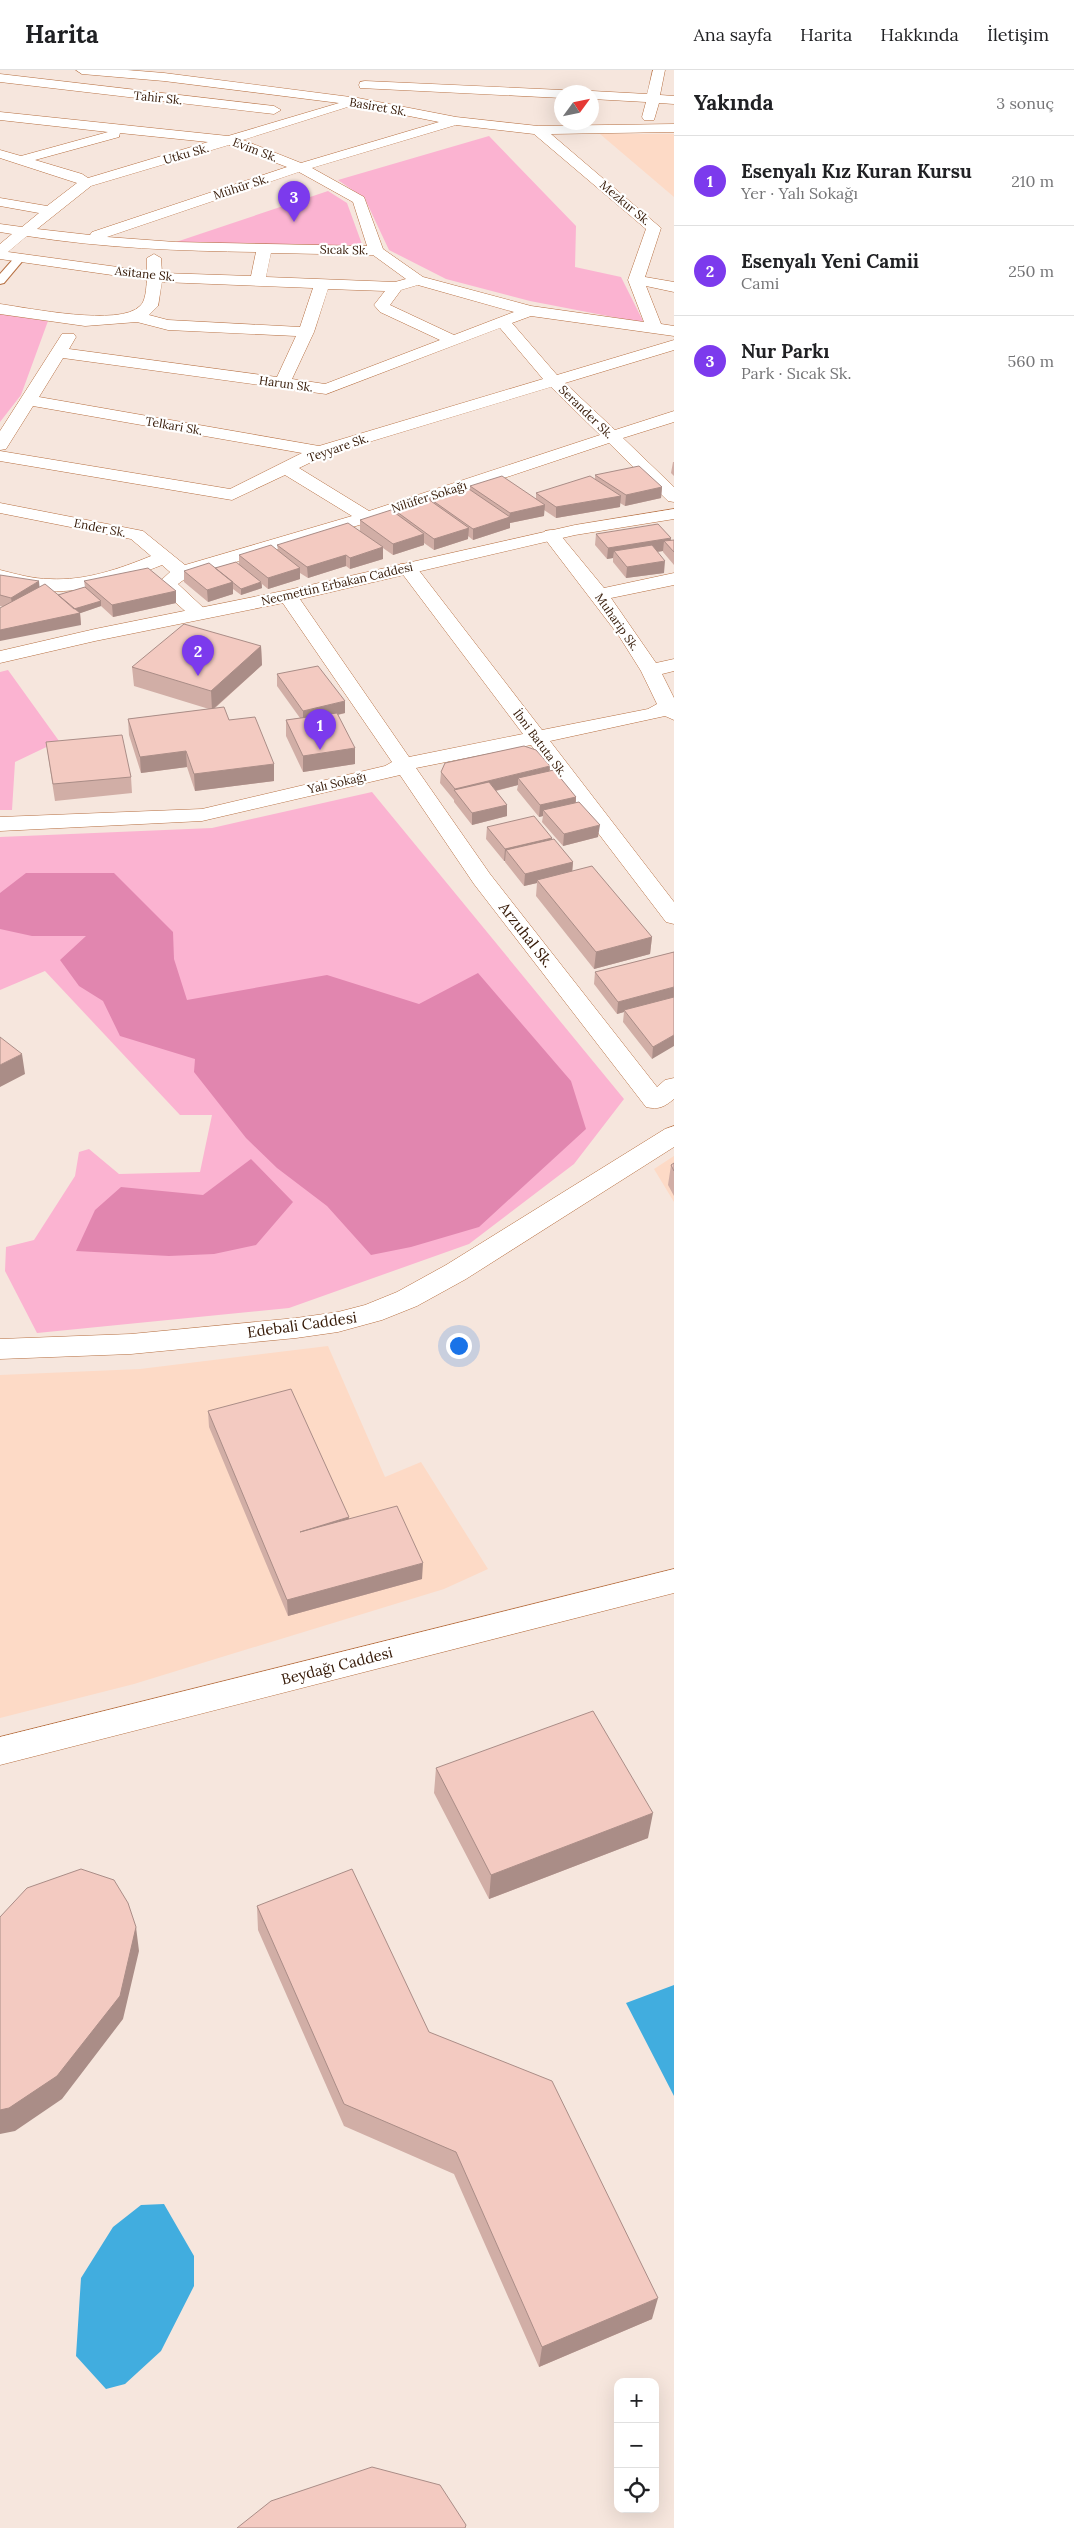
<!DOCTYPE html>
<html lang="tr">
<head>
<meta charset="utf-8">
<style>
	:root { --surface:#fff; --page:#f6f6f6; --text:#202124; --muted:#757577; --line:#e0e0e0; --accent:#7c3aed }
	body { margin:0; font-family:Lora,serif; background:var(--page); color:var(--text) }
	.controls { position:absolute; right:15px; bottom:15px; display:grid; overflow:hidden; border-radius:10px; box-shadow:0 5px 20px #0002 }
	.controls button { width:45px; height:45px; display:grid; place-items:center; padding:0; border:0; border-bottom:1px solid var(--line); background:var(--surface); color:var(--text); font:25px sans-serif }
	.compass { position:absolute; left:554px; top:15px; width:45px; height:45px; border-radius:50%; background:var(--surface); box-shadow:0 5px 20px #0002; rotate:57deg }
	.you { position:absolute; left:458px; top:1275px; width:18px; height:18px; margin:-12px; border:4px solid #fff; border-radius:50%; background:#1a73e8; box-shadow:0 0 0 8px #1a73e833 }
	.badge { display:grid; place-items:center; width:32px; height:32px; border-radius:50%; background:var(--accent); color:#fff; font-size:16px; font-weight:700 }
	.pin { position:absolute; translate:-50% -41px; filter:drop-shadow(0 1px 2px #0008) }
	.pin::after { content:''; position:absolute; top:26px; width:18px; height:15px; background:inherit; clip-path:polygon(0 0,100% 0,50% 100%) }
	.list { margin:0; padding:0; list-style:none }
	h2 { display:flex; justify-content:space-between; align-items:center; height:65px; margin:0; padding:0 20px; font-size:21px }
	h2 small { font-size:16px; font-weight:400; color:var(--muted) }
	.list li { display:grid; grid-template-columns:32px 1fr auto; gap:15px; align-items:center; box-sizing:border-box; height:90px; padding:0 20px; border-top:1px solid var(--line) }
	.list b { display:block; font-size:19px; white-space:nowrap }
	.list p { margin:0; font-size:16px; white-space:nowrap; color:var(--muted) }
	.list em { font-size:16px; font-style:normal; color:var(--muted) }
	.icon { flex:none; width:28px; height:28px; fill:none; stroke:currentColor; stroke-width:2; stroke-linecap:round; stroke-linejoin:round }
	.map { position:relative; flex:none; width:674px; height:2458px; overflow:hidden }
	header { display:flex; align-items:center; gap:30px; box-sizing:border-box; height:70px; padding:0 25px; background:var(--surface); border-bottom:1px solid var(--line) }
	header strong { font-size:24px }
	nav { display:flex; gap:28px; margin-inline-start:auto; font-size:18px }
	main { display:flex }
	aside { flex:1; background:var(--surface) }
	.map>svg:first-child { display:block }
	.built { fill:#fddac6 }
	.green { fill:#fbb3d1 }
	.forest { fill:#e186af }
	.water { fill:#41addf }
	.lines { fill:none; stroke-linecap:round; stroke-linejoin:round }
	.service-casing { stroke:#b66f41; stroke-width:2 }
	.minor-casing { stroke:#b66f41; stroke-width:1 }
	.tertiary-casing { stroke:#b66f41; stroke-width:1 }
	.secondary-casing { stroke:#b66f41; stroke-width:1 }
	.service { fill:#fff; fill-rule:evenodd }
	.minor { fill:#fff; fill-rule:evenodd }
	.tertiary { fill:#fff; fill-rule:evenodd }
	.secondary { fill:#fff; fill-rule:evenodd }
	.wall { fill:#d1aea6 }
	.shaded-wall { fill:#aa8d87 }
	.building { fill:#f3cac1; stroke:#aa8d87 }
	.labels { text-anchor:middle; stroke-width:4.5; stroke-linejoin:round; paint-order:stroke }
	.far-street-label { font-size:12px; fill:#341805; stroke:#fff }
	.street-label { font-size:15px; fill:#341805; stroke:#fff }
</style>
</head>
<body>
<header>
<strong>Harita</strong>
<nav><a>Ana sayfa</a><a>Harita</a><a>Hakkında</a><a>İletişim</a></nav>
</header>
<main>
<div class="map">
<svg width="674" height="2458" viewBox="0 0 674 2458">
	<rect width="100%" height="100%" fill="#f6e6dd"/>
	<!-- built -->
	<path class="built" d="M 600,64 L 674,64 L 674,127 Z
		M 674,1086 L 674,1132 L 654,1099 Z
		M 328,1276 L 385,1407 L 421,1392 L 488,1499 L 444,1519 L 134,1614 L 0,1648 L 0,1305 L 140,1299 Z"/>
	<!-- green -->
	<path class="green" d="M 489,66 L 576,156 L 575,197 L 621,207 L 644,253 L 530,231 L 446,209 L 389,180 L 365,129 L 338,110 Z
		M 328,121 L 347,133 L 363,177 L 176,172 Z
		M 0,244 L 48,251 L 21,325 L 0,352 Z
		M 8,600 L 59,671 L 15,692 L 12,740 L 0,740 L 0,602 Z
		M 372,722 L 624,1029 L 574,1094 L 469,1174 L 289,1238 L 37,1263 L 5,1201 L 6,1177 L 34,1170 L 75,1106 L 79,1082 L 89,1079 L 119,1104 L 200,1102 L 212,1045 L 180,1045 L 45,901 L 0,920 L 0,767 L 212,758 Z"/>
	<!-- forest -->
	<path class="forest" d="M 26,803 L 114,803 L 173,862 L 174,889 L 187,930 L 327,905 L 419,934 L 478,903 L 571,1011 L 586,1059 L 479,1157 L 411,1177 L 371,1185 L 327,1136 L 277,1098 L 246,1068 L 194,1002 L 195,989 L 120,966 L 103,931 L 79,916 L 60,890 L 86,866 L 32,866 L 0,859 L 0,823 Z
		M 251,1089 L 293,1132 L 256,1175 L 214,1184 L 169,1186 L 76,1181 L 95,1140 L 121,1117 L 203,1125 Z"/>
	<!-- water -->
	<path class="water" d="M 674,1915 L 674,2026 L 626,1933 Z
		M 164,2134 L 194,2186 L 194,2216 L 161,2281 L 125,2314 L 106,2319 L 76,2286 L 81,2208 L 113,2157 L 141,2135 Z"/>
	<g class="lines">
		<!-- service casing -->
		<g class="service-casing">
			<path id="service" d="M 20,185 L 25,188 L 4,213 L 0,214 L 0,204 L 16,186 Z"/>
		</g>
		<!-- minor casing -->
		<g class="minor-casing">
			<path id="minor" d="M 76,0 L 127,0 L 164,3 L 358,28 L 456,47 L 538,56 L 674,54 L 674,62 L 551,64 L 661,158 L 645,207 L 674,212 L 674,222 L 646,216 L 661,254 L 674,256 L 674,266 L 531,246 L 512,253 L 557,305 L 674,270 L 674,280 L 565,313 L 615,360 L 674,341 L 674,352 L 623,368 L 674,417 L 674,432 L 668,431 L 609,373 L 396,444 L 189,506 L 178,514 L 210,544 L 207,548 L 193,548 L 159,518 L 157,514 L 170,502 L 162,495 C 126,509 88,523 49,521 C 33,520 16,515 0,512 L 0,500 C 16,504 33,509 50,509 C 85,511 119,499 151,486 L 131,469 L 0,443 L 0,433 L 143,461 L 185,495 L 352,446 L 285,405 L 232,430 L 0,391 L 0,381 L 230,419 L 302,383 L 33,336 L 6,379 L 0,380 L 0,361 L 62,264 L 74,264 L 76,267 L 69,279 L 277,307 L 296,266 L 168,260 L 137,252 L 85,256 L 0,244 L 0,234 C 29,238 120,257 140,236 C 146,231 146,218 147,210 L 0,189 L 0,174 L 12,164 L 0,162 L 0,154 L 22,157 L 39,143 L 0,136 L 0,128 L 47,136 L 77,113 L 0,88 L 0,80 L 21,86 L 108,62 L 0,50 L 0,42 L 228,66 L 339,33 L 164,11 L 82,4 ZM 354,35 L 439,52 L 301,93 L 243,70 ZM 456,55 L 534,64 L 646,159 L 628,210 L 644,252 L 531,236 L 423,207 L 383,179 L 364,127 L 312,98 ZM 120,63 L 208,72 L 88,108 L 82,104 L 35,90 L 119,67 ZM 229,75 L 287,97 L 92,162 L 90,165 L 37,159 L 91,116 ZM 299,102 L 353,132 L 367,176 L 175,172 L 107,167 ZM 27,166 C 103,178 180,181 256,182 L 251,206 L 162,203 L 161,188 L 154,184 L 147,188 L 147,201 L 8,182 ZM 271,183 L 373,185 L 406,209 L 395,212 L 266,207 ZM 162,212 L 313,218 L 300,257 L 168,250 L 149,245 L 158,236 ZM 418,215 L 514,242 L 454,265 L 390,235 L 401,220 ZM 328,219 L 385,221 L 374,235 L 380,242 L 440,270 L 325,314 L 292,309 L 314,262 ZM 500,258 L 543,309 L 319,376 L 39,327 L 63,288 L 326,324 ZM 551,317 L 600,365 L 369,441 L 299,398 L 326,385 Z
				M 653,0 L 665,0 L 660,25 L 674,26 L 674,34 L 659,33 L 654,50 L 644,50 L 642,47 L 646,32 L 592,29 L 592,22 L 587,22 L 592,21 L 647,24 Z
				M 0,4 L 274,36 L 281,40 L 274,44 L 0,12 Z
				M 365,11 L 562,20 L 567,22 L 562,22 L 562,28 L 360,18 L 359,15 L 360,12 Z
				M 551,460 L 557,461 L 604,518 L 674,503 L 674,515 L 611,528 L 656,593 L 674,589 L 674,601 L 662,604 L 674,628 L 674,650 L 665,646 L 550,671 L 674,832 L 674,854 L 666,852 L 531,675 L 416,698 L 490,804 L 657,1017 L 665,1010 L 674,1008 L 674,1029 C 664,1037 659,1040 646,1037 L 474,814 L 400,705 L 202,751 L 0,761 L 0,747 L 202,739 L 385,696 L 392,692 L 278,526 L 281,522 L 295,522 L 409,687 L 523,664 L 398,498 L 400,494 L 414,494 L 542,660 L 648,639 L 657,634 L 641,601 L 619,566 L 542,465 L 545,461 Z"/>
		</g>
		<!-- tertiary casing -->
		<g class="tertiary-casing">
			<path id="tertiary" d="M 674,1056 L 674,1077 L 466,1209 L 417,1236 L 382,1250 L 338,1262 L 296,1268 L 131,1284 L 0,1289 L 0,1269 L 131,1264 L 296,1248 L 338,1242 L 365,1235 L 397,1222 L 446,1195 L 665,1059 Z
				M 674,1499 L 674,1523 L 0,1695 L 0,1667 Z"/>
		</g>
		<!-- secondary casing -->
		<g class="secondary-casing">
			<path id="secondary" d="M 674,439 L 674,449 L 575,465 L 288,532 L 95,571 L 0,593 L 0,581 L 95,559 L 288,520 L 575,455 Z"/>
		</g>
		<!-- service -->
		<use href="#service" class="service"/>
		<!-- minor -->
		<use href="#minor" class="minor"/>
		<!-- tertiary -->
		<use href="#tertiary" class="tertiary"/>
		<!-- secondary -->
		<use href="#secondary" class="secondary"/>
	</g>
	<!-- wall -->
	<path class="wall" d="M 673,392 L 674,392 L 674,406 L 671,403 Z
		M 595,405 L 662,417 L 661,428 L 625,436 L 620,433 L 620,437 L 556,448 L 544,440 L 544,446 L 510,453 L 510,458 L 473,470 L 468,466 L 468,469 L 434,480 L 424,473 L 424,475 L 393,485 L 383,478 L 383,489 L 350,499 L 346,496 L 308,508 L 300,503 L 300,509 L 268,519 L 262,514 L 262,518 L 241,525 L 233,519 L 233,524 L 208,532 L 184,512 L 184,501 L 215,498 L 239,494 L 239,485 L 278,480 L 277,475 L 360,461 L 360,450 L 393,442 L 393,439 L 429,430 L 429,428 L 470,420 L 470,416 L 536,429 L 536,423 L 595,409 Z
		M 596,464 L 671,470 L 674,470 L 674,495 L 663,482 L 663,481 L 657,482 L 664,503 L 626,508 L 613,492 L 613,488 L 607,489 L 595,475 Z
		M 0,505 L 39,517 L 58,525 L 85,517 L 84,511 L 176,521 L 176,533 L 113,547 L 101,536 L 80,543 L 81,555 L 0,536 Z
		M 261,576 L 262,595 L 214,639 L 229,650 L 274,694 L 274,711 L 195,721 L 187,697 L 141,703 L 129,665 L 128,649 L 209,639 L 134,616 L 132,597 Z
		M 277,604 L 345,643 L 338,645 L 355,694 L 303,702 L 286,666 L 286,650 L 300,648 L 277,616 Z
		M 46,672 L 131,707 L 132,723 L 55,731 Z
		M 550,701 L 576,727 L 576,732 L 598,767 L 563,776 L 542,752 L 543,746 L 539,747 L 517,720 L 518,715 L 496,721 L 507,735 L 507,746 L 472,755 L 454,732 L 454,730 L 440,713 L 441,702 Z
		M 487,757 L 552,768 L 552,769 L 573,792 L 572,801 L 652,867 L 650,884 L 594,899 L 536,826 L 537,813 L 524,816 L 505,792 L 505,791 L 504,791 L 486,769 Z
		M 674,882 L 652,989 L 623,952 L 624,942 L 617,944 L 594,914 L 595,902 Z
		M 674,1093 L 674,1126 L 668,1115 L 671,1095 Z
		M 208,1341 L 349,1447 L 349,1449 L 422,1509 L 288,1546 L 209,1357 Z
		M 436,1698 L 648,1768 L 489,1829 L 434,1723 Z
		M 257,1836 L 429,1962 L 652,2249 L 539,2297 L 454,2104 L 344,2056 L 258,1860 Z"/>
	<!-- shaded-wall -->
	<path class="shaded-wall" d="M 662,417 L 661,428 L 625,436 L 626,425 Z
		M 621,426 L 620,437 L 556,448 L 556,437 Z
		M 545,435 L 544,446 L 510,453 L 510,458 L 473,470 L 473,459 L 509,447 L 510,443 Z
		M 469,458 L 468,469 L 434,480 L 434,469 Z
		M 424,464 L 424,475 L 393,485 L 393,474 Z
		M 671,468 L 670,478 L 664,471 L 663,481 L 619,487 L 614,481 L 613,488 L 607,489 L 608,478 Z
		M 383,477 L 383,489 L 350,499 L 350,488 Z
		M 346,485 L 346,496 L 308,508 L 307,497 Z
		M 665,491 L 664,503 L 626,508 L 627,497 Z
		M 300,498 L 300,509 L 268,519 L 268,508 Z
		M 39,511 L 40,522 L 13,539 L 11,528 Z
		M 233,512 L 233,524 L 208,532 L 207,520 Z
		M 261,512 L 262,518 L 241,525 L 241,519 Z
		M 176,521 L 176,533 L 113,547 L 112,535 Z
		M 101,531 L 101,536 L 78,544 L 80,543 L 81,555 L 0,571 L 0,560 Z
		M 261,576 L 262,595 L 212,640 L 211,621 Z
		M 345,631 L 345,643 L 303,652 L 303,641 Z
		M 355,678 L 355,694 L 303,702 L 303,686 Z
		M 186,681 L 187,697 L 141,703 L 140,687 Z
		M 274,694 L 274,711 L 195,721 L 194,704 Z
		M 550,696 L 549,708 L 518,708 L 518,715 L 461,729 L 455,721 L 455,719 Z
		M 576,727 L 575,739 L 543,740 L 543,746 L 539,747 L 540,735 Z
		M 507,735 L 507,746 L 472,755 L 472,743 Z
		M 600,755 L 598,767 L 563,776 L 564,764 Z
		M 552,768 L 552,780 L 506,780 L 505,791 L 504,791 L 505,779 Z
		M 573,792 L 572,804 L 537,810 L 537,813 L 524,816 L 525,804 Z
		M 652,867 L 650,884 L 594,899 L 596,882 Z
		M 674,917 L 674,929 L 624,940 L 624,942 L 617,944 L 618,932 Z
		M 674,965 L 674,976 L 652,989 L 653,977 Z
		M 22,984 L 25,1004 L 0,1017 L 0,995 Z
		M 349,1447 L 349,1463 L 300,1462 Z
		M 423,1493 L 422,1509 L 288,1546 L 287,1530 Z
		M 653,1743 L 648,1768 L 489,1829 L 491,1805 Z
		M 136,1857 L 139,1881 L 123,1949 L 62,2029 L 15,2061 L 0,2064 L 0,2040 Z
		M 658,2228 L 652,2249 L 539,2297 L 542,2277 Z"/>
	<!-- building -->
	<path class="building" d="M 639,396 L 662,417 L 626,425 L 595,405 Z
		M 502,406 L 545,435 L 510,443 L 470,416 Z
		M 590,406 L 621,426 L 556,437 L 536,423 Z
		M 466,417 L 510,447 L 473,459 L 429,428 Z
		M 428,429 L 469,458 L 434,469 L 393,439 Z
		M 391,440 L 424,464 L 393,474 L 360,450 Z
		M 348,453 L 383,477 L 350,488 L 346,485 L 307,497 L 277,475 Z
		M 658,454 L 671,468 L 608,478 L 596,464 Z
		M 674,470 L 674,482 L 664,471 Z
		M 271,475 L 300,498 L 268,508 L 239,485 Z
		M 652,475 L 665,491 L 627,497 L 614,481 Z
		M 236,492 L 261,512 L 241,519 L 215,498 Z
		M 209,493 L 233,512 L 207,520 L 184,501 Z
		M 148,498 L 176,521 L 112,535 L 84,511 Z
		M 0,505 L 39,511 L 11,528 L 0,525 Z
		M 45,514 L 80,543 L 0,560 L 0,538 Z
		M 85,517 L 101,531 L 74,539 L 58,525 Z
		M 184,554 L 261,576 L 211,621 L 132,597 Z
		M 318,596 L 345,631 L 303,641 L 277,604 Z
		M 224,637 L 229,650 L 255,647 L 274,694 L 194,704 L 186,681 L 140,687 L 128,649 Z
		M 337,643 L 355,678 L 303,686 L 286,650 Z
		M 122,665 L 131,707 L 53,714 L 46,672 Z
		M 524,676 L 536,680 L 550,696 L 455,719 L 441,702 L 445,693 Z
		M 554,700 L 576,727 L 540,735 L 518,708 Z
		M 489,712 L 507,735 L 472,743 L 454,720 Z
		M 579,732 L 600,755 L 564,764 L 543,740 Z
		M 534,746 L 552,768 L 505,779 L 487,757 Z
		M 554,769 L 573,792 L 525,804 L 506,780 Z
		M 592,796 L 652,867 L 596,882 L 537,810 Z
		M 674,882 L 674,917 L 618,932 L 595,902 Z
		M 674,927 L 674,965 L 653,977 L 624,940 Z
		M 0,967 L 22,984 L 0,995 Z
		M 674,1093 L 674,1101 L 671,1095 Z
		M 291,1319 L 349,1447 L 300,1462 L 397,1436 L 423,1493 L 287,1530 L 208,1341 Z
		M 593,1641 L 653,1743 L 491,1805 L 436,1698 Z
		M 81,1799 L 114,1810 L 128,1833 L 136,1857 L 120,1926 L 57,2006 L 9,2038 L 0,2040 L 0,1847 L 27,1818 Z
		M 352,1799 L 429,1962 L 552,2011 L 658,2228 L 542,2277 L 456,2082 L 344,2034 L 257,1836 Z
		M 372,2397 L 440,2415 L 466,2455 L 465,2458 L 237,2458 L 271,2431 Z"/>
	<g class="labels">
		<!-- far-street labels -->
		<g class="far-street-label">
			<text transform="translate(158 28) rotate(6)" y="4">Tahir Sk.</text>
			<text transform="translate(378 37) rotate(10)" y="4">Basiret Sk.</text>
			<text transform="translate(255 80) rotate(21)" y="4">Evim Sk.</text>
			<text transform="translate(186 84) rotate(-16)" y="4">Utku Sk.</text>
			<text transform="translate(241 117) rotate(-18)" y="4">Mühür Sk.</text>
			<text transform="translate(625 133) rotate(40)" y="4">Mezkur Sk.</text>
			<text transform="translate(344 180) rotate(1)" y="4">Sıcak Sk.</text>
			<text transform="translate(145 204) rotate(6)" y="4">Asitane Sk.</text>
			<text transform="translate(286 314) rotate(8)" y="4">Harun Sk.</text>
			<text transform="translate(586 342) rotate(44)" y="4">Serander Sk.</text>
			<text transform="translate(174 356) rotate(10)" y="4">Telkari Sk.</text>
			<text transform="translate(338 378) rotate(-19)" y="4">Teyyare Sk.</text>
			<text transform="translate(429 427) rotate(-18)" y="4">Nilüfer Sokağı</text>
			<text transform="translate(100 458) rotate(11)" y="4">Ender Sk.</text>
			<text transform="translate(337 514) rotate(-13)" y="4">Necmettin Erbakan Caddesi</text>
			<text transform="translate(617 552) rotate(55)" y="4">Muharip Sk.</text>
			<text transform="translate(540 673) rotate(53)" y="4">İbni Batuta Sk.</text>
			<text transform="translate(337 713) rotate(-13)" y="4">Yalı Sokağı</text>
		</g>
		<!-- street labels -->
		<g class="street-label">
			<text transform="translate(526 865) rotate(52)" y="5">Arzuhal Sk.</text>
			<text transform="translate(302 1255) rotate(-8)" y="5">Edebali Caddesi</text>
			<text transform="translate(337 1596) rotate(-14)" y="5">Beydağı Caddesi</text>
		</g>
	</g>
</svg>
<div class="controls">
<button>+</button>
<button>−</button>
<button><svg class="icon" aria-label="locate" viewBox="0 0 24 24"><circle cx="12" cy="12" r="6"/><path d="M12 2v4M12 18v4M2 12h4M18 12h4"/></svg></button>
</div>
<svg class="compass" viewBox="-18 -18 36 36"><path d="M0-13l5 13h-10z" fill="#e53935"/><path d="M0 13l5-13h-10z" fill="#757577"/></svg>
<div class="you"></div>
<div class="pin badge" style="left:320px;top:680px">1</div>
<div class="pin badge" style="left:198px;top:606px">2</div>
<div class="pin badge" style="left:294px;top:152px">3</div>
</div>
<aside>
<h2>Yakında<small>3 sonuç</small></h2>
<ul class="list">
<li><span class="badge">1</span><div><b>Esenyalı Kız Kuran Kursu</b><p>Yer · Yalı Sokağı</p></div><em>210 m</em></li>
<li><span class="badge">2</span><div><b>Esenyalı Yeni Camii</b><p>Cami</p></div><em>250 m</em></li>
<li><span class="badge">3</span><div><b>Nur Parkı</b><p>Park · Sıcak Sk.</p></div><em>560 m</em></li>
</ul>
</aside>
</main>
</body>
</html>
